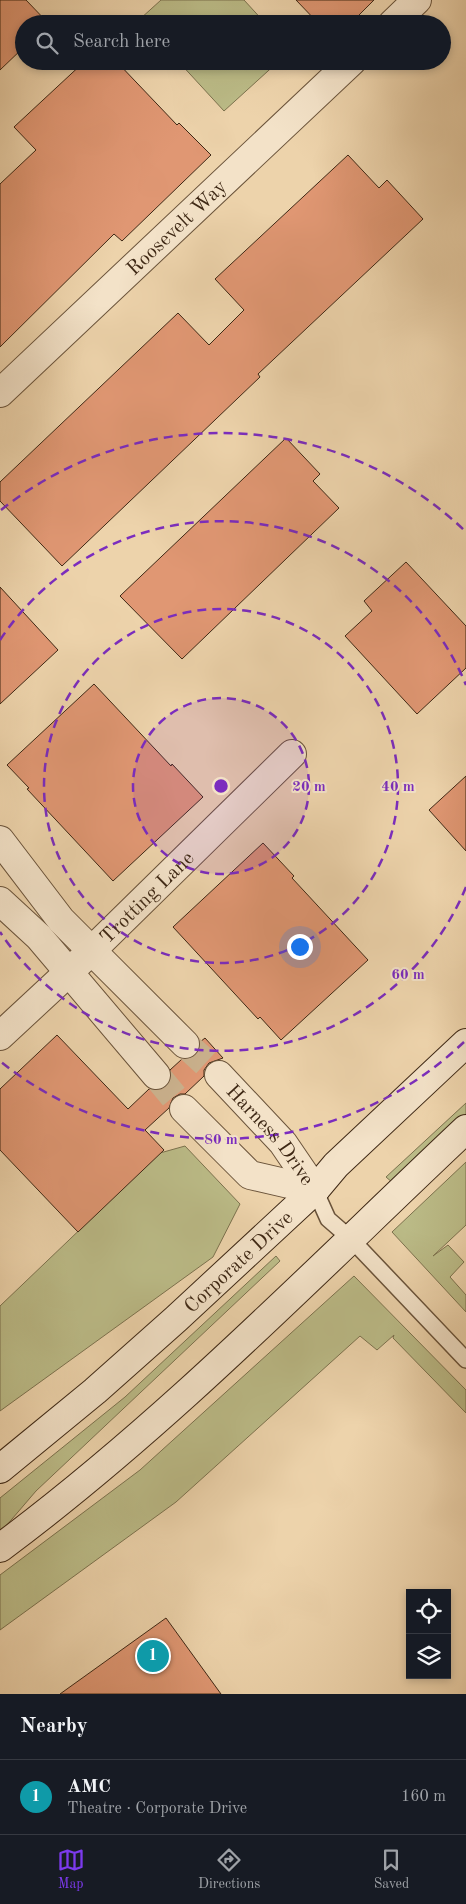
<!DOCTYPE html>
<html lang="en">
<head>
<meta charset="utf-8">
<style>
	:root { --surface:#171b24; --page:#242831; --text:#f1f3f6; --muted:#9ea1a6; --line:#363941; --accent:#7c3aed }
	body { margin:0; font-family:"Old Standard TT",serif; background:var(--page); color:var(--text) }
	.controls { position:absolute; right:15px; bottom:15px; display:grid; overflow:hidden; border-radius:0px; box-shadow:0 2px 8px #0003 }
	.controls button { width:45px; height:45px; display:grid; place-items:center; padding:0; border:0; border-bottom:1px solid var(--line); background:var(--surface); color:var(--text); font:25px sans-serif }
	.you { position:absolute; left:299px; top:946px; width:18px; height:18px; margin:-12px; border:4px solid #fff; border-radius:50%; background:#1a73e8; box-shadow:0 0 0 8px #1a73e833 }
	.badge { display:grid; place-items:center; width:32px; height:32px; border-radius:50%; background:var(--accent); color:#fff; font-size:16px; font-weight:700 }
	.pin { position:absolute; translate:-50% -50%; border:2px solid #fff; box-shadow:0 1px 5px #0006 }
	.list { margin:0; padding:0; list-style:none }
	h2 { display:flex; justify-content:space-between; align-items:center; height:65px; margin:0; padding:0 20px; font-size:21px }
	h2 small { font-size:16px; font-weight:400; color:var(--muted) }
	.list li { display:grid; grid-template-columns:32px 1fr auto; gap:15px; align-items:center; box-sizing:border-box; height:75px; padding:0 20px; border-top:1px solid var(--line) }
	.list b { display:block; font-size:19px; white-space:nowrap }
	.list p { margin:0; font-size:16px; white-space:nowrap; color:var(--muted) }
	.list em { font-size:16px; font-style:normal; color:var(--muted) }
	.icon { flex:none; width:28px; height:28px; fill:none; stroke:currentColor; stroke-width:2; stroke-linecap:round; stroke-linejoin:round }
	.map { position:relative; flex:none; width:466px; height:1694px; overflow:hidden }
	.search { position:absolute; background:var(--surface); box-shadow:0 2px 8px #0003; left:15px; right:15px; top:15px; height:55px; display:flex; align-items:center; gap:12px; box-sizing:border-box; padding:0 18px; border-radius:28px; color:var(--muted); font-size:19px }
	.sheet { height:140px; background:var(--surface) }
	nav { display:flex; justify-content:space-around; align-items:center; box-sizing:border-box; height:70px; border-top:1px solid var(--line); background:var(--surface); font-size:14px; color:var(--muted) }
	nav a { display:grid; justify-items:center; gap:2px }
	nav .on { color:var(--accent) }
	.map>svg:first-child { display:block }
	.green { fill:#bbbb87; stroke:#7c724e }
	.building { fill:#e09773; stroke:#3e2815 }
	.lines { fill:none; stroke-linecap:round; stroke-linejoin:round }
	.minor-tunnel { stroke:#cab18d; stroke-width:28; stroke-dasharray:28 14; stroke-linecap:butt }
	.service-casing { stroke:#6a533a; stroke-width:18 }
	.minor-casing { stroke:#6a533a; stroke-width:30 }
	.secondary-casing { stroke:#3e2815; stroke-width:30 }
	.service { stroke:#f3e2c8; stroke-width:15 }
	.minor { stroke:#f3e2c8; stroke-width:28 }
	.secondary { stroke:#f3e2c8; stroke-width:28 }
	.ring { fill:none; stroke:#7b2cbf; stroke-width:2.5; stroke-dasharray:9 6 }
	.labels { text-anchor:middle; stroke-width:4; stroke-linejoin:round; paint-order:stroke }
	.street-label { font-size:20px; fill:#3e2815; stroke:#f3e2c8 }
	.centre { fill:#7b2cbf; stroke:#f3e2c8; stroke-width:2.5 }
	.ring-label { font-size:15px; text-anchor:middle; font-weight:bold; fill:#7b2cbf; stroke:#f3e2c8; stroke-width:4; stroke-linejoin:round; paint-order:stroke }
</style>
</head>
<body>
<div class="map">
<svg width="466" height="1694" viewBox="0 0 466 1694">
	<rect width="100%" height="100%" fill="#edd3ab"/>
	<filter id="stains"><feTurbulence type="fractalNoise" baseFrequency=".004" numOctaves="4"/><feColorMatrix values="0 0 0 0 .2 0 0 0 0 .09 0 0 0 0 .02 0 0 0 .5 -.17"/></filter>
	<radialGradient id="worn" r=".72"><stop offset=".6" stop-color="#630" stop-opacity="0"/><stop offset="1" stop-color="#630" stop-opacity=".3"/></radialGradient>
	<!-- green -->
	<path class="green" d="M 161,0 L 244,0 L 266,24 L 144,24 L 140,19 Z
		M 178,61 L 279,61 L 224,111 Z
		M 466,1103 L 466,1114 L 393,1183 L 386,1177 Z
		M 185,1146 L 240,1204 L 213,1257 L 0,1411 L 0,1306 L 160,1153 Z
		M 466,1162 L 466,1225 L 433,1256 L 448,1245 L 464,1262 L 450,1277 L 466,1295 L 466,1312 L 392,1232 Z
		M 276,1256 L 280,1261 L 36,1491 L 0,1533 L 0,1498 L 125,1397 Z
		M 354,1276 L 466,1390 L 466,1413 L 393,1338 L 394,1335 L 377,1350 L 360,1336 L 176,1502 L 0,1630 L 0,1575 L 140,1470 Z"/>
	<!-- building -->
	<path class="building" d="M 0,0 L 26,0 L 49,24 L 24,24 L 24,47 L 0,70 Z
		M 296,0 L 374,0 L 350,24 L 319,24 Z
		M 85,61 L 116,61 L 177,125 L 179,123 L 211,155 L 122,241 L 114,234 L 0,347 L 0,184 L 36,150 L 14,127 Z
		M 348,155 L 379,188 L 387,180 L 423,219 L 258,374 L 260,377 L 62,566 L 0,501 L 0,482 L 178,313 L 209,345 L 244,310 L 215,279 Z
		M 286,438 L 320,474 L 313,481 L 339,508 L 182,659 L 120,596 Z
		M 406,562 L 466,626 L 466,668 L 417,714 L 345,636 L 372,611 L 364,601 Z
		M 0,587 L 58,650 L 0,704 Z
		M 94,684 L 171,766 L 172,764 L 203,797 L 113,881 L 27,789 L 29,788 L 7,765 Z
		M 466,776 L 466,851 L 429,810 Z
		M 263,843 L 294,876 L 292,878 L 368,960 L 281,1040 L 260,1017 L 258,1019 L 173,927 Z
		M 57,1035 L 128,1109 L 149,1089 L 158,1090 L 166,1087 L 171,1080 L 170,1070 L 182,1059 L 189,1059 L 196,1055 L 200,1048 L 200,1042 L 205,1038 L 223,1058 L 209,1063 L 204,1070 L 204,1076 L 185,1094 L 180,1094 L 173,1098 L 169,1108 L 145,1130 L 164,1150 L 78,1232 L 0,1150 L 0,1089 Z
		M 166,1618 L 221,1694 L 60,1694 Z"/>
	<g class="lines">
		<!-- minor-tunnel -->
		<path class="minor-tunnel" d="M 185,1044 L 219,1075
			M 156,1075 L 184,1109"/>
		<!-- service casing -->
		<g class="service-casing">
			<path id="service" d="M 315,1190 L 328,1219 L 351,1239 L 466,1360"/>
		</g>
		<!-- minor casing -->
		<g class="minor-casing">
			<g id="minor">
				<path d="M 392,24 L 417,0"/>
				<path id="s1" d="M 0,393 L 352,61"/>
				<path d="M 0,840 L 61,920 L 185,1044"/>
				<path d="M 0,901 L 39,937 L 156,1075"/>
				<path id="s2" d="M 0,1036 L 84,958 L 292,754"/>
				<path id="s3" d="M 219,1075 L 283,1143 L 315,1190"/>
				<path d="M 184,1109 L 250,1175 L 315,1190"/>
			</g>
		</g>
		<!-- secondary casing -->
		<g class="secondary-casing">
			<g id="secondary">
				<path id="s4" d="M 0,1469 L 95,1391 L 176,1319 L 315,1190 L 336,1165 L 466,1043"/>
				<path d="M 0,1548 C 168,1423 314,1272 466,1129"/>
			</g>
		</g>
		<!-- service -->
		<use href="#service" class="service"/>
		<!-- minor -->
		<use href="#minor" class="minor"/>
		<!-- secondary -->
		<use href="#secondary" class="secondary"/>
	</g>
	<!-- distance rings -->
	<circle cx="221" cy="786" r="88" fill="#7b2cbf" fill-opacity=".12"/>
	<g class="ring">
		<circle cx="221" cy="786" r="88"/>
		<circle cx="221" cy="786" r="177"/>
		<path d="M466 887A265 265 0 0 1 0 932M0 640A265 265 0 0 1 466 685"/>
		<path d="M464 1042A353 353 0 0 1 1 1062M1 510A353 353 0 0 1 464 530"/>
	</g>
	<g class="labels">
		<!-- street labels -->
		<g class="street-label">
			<text dy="7" stroke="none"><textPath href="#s1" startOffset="242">Roosevelt Way</textPath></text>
			<text dy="7" stroke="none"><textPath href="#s2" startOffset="202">Trotting Lane</textPath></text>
			<text dy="7" stroke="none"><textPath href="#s3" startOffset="79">Harness Drive</textPath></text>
			<text dy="7" stroke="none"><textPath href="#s4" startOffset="316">Corporate Drive</textPath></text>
		</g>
	</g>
	<circle cx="221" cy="786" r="8" class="centre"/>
	<g class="ring-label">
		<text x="309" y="791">20 m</text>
		<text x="398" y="791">40 m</text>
		<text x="408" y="979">60 m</text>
		<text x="221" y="1144">80 m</text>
	</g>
	<rect width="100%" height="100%" filter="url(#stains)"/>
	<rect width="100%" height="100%" fill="url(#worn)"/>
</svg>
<div class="controls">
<button><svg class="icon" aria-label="locate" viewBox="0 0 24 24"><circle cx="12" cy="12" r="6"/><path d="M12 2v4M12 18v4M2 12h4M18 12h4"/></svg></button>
<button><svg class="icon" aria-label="layers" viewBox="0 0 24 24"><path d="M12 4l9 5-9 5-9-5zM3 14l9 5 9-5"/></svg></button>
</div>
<div class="you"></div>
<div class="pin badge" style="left:153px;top:1656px;background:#0f9aa8">1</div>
<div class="search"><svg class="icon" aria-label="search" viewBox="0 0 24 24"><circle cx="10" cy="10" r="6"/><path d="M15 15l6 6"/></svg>Search here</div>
</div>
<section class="sheet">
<h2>Nearby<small></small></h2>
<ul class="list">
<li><span class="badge" style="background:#0f9aa8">1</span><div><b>AMC</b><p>Theatre · Corporate Drive</p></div><em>160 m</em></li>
</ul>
</section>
<nav>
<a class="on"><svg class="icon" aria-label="map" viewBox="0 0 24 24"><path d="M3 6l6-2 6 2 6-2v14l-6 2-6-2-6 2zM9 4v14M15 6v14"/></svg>Map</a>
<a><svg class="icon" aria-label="directions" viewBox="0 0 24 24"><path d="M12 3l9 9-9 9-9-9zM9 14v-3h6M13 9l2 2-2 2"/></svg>Directions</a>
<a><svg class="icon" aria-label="saved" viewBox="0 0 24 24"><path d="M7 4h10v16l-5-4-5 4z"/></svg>Saved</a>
</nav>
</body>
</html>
